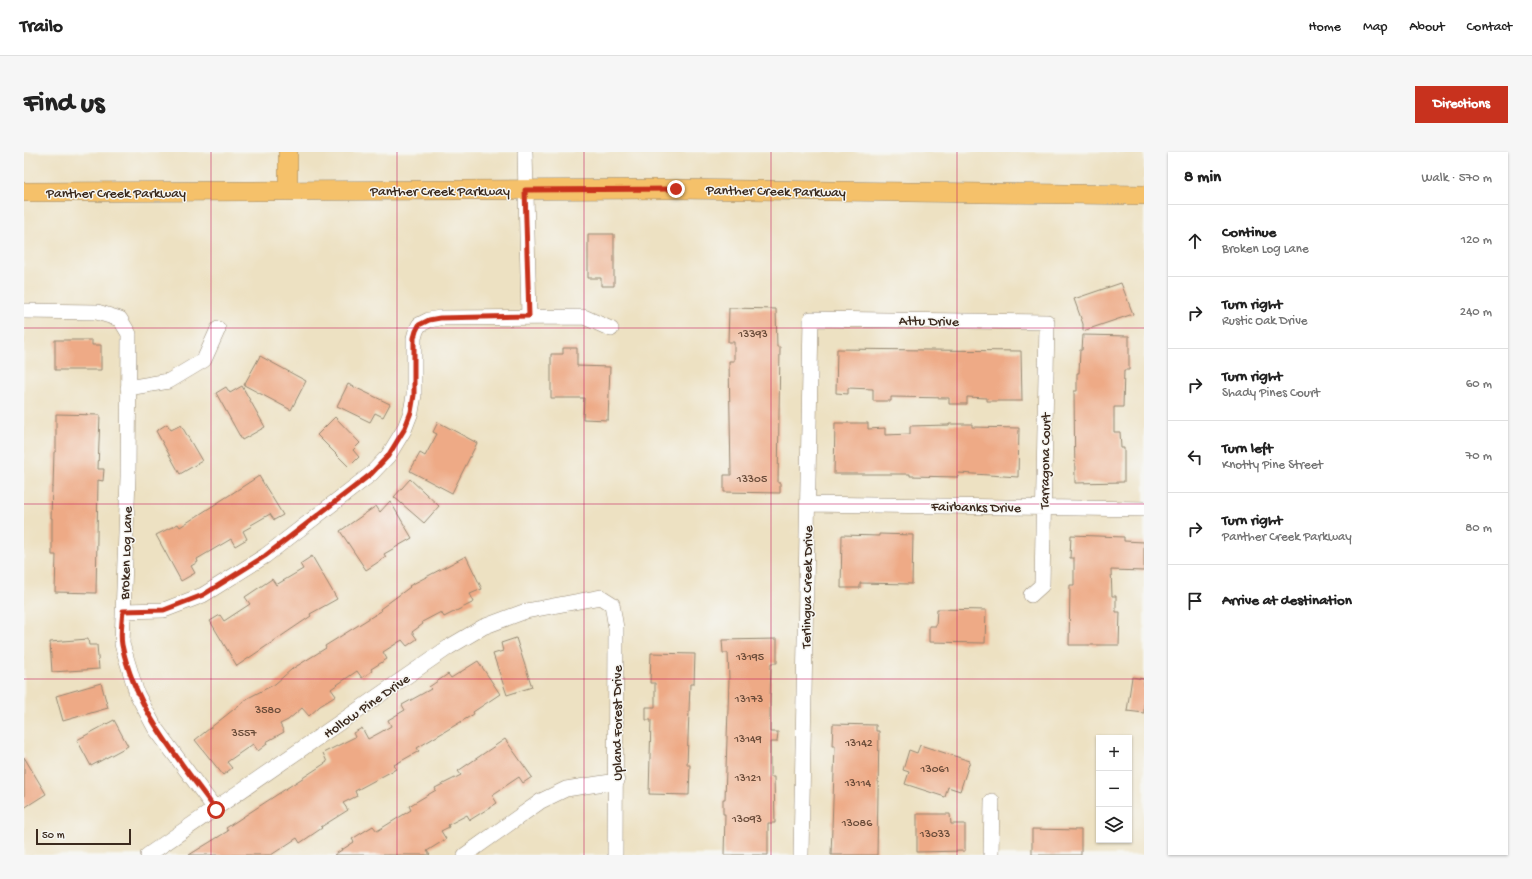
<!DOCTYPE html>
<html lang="en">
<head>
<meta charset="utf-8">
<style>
	:root { --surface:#fff; --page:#f6f6f6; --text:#222; --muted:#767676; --line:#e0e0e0; --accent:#c8321e }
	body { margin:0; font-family:"Gochi Hand",sans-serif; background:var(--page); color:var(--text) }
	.controls { position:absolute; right:12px; bottom:12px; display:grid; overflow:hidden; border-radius:0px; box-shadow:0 1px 3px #0004 }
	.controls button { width:36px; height:36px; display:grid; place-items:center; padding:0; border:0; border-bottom:1px solid var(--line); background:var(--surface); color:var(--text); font:20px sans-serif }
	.scale { position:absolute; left:12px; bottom:10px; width:95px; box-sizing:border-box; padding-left:4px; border:2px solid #3b2a1e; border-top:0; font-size:11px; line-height:14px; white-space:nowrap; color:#3b2a1e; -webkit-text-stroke:3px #f6f6f2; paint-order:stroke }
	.stop { position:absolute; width:12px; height:12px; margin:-9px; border:3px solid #c8321e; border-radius:50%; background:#fff }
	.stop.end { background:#c8321e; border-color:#fff; box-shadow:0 1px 4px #0008 }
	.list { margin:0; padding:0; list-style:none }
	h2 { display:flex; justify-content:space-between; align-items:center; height:52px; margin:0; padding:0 16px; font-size:17px }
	h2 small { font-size:13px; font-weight:400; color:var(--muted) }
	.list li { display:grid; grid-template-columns:26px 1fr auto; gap:12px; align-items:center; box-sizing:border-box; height:72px; padding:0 16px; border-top:1px solid var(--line) }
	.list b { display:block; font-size:15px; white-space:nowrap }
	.list p { margin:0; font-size:13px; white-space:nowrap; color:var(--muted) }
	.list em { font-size:13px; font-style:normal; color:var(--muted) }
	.icon { flex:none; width:22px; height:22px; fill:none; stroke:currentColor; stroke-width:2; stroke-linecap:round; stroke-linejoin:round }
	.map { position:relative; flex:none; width:1120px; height:703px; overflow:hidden; border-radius:0px }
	header { display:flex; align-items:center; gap:24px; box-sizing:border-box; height:56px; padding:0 20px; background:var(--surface); border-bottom:1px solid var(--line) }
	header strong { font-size:19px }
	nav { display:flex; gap:22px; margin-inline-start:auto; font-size:14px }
	.intro { display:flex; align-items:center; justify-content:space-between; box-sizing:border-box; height:96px; padding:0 24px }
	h1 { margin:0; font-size:28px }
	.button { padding:10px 18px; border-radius:0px; background:var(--accent); color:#fff; font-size:14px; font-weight:700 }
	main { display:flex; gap:24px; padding:0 24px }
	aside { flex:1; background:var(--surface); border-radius:0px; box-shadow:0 1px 3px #0004 }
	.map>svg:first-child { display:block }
	.building { fill:#eeaa86 }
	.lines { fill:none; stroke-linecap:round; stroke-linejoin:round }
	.minor-casing { stroke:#948670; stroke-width:16 }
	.major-casing { stroke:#948670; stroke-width:20 }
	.minor { stroke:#fff; stroke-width:15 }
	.major { stroke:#f5c16b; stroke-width:19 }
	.route { stroke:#c8321e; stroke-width:5 }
	.grid { fill:none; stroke:#c2185b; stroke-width:1; stroke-opacity:0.55 }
	.labels { text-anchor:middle; stroke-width:3; stroke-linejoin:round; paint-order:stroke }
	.number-label { font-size:12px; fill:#684a38 }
	.street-label { font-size:14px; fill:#3b2a1e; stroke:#f6f6f2 }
</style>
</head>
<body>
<header>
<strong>Trailo</strong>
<nav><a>Home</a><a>Map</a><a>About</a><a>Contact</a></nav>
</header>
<div class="intro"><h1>Find us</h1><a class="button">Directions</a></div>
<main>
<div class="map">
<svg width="1120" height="703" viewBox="0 0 1120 703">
	<rect width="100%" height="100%" fill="#f6f6f2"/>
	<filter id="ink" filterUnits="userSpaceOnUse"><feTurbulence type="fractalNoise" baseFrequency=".025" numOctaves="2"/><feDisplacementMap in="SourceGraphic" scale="8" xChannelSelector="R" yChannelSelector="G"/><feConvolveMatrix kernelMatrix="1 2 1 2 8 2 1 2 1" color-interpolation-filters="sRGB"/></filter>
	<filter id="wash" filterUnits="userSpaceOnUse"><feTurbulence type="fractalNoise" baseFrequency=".012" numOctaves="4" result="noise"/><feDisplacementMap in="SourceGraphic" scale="16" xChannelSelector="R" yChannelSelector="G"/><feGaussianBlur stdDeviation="0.9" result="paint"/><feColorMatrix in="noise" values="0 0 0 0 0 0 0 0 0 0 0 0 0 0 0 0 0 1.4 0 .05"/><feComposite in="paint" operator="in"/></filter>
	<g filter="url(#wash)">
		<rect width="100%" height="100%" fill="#ede1c2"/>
		<g id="blocks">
			<!-- building -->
			<path class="building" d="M 564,82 L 590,82 L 590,134 L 577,134 L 577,126 L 564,126 Z
				M 1097,131 L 1109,162 L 1059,179 L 1059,172 L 1050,147 Z
				M 705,156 L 752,157 L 753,195 L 756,195 L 754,331 L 756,331 L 756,341 L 700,340 L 700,323 L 707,323 L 705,209 L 710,209 L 710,190 L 704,190 Z
				M 1059,183 L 1105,184 L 1105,218 L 1100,218 L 1099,255 L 1090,255 L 1090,280 L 1096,280 L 1097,296 L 1100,296 L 1100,330 L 1051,331 L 1050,239 L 1053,239 L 1053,221 L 1055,221 L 1056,198 L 1058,198 Z
				M 31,188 L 68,188 L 68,193 L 77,193 L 77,218 L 31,218 Z
				M 539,196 L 553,196 L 553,214 L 586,215 L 584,268 L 559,267 L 560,246 L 527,246 L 527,202 L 539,202 Z
				M 813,197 L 997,199 L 998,249 L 963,249 L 963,246 L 943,245 L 943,252 L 925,252 L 925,246 L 867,245 L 867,249 L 849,249 L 849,237 L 824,236 L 824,242 L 812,241 Z
				M 236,204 L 282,229 L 267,258 L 220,233 Z
				M 324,232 L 366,252 L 359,265 L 351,261 L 346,270 L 313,254 Z
				M 218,234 L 241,275 L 218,288 L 192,241 L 202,235 L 206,241 Z
				M 32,262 L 76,263 L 74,317 L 80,317 L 79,329 L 74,328 L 72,441 L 31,440 L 32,403 L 28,403 L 28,366 L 27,366 L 28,335 L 29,335 L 30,300 L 32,300 Z
				M 311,265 L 336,291 L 329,298 L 335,305 L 325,315 L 293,283 Z
				M 414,270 L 453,291 L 428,341 L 386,319 L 396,301 L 401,304 L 413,282 L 409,280 Z
				M 811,271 L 844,271 L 844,277 L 861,276 L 861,283 L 886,282 L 886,274 L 925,273 L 925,272 L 948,272 L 948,275 L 995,276 L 994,325 L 935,321 L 934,325 L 886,324 L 886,322 L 810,322 Z
				M 143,272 L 147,278 L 157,273 L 178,309 L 156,322 L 132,279 Z
				M 235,324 L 259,363 L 250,368 L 246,362 L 227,373 L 228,374 L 219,379 L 223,387 L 211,394 L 207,387 L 173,407 L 174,410 L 167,414 L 171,421 L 157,429 L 132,383 L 154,372 L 156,375 Z
				M 386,327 L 415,354 L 400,371 L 370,345 Z
				M 366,349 L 388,386 L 360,402 L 362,405 L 342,418 L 316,379 L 352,354 L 356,360 Z
				M 855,382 L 889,383 L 888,432 L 836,431 L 836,436 L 817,436 L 818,383 L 855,384 Z
				M 1047,383 L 1100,385 L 1100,389 L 1120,390 L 1120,419 L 1087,418 L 1088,444 L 1092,444 L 1092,460 L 1096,460 L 1095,493 L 1045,493 L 1046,433 L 1050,433 L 1050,406 L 1046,406 Z
				M 288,404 L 313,447 L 286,462 L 287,464 L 213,514 L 186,469 L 196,463 L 200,469 L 226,452 L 221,445 L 248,427 L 252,433 L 279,417 L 276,412 Z
				M 442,404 L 458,437 L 446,442 L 450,450 L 420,465 L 417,460 L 398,470 L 399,472 L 388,480 L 393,487 L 383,494 L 378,488 L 359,500 L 363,507 L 347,517 L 348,519 L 338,526 L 333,519 L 307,537 L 312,544 L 296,554 L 285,564 L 278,556 L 264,568 L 256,572 L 260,580 L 242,590 L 243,592 L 234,599 L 229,592 L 203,610 L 208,616 L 199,623 L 171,588 L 224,546 L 251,532 L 268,517 L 302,496 L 301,494 L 357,459 L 356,457 L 386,435 L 385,434 Z
				M 913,457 L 962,458 L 961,491 L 905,490 L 905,474 L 912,474 Z
				M 492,486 L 508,535 L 483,543 L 469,502 L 479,499 L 477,491 Z
				M 64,487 L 65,493 L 73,493 L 75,517 L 28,520 L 26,490 Z
				M 753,487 L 753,511 L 747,511 L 746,547 L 746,580 L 754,580 L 753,590 L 746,590 L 746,625 L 750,625 L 751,671 L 744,671 L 744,703 L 700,703 L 701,662 L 699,662 L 699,647 L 701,647 L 705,527 L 704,501 L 699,501 L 698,488 Z
				M 627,501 L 671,502 L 670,532 L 666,532 L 663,613 L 666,613 L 665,643 L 625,642 L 627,568 L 622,568 L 622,555 L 631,555 L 631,531 L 626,531 Z
				M 454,509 L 476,542 L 449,560 L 450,562 L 393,596 L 395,599 L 370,613 L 372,617 L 331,639 L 333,644 L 319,651 L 324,658 L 297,675 L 298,676 L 276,691 L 273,686 L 247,703 L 165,703 L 204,679 L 202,676 L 303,610 L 299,601 L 331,585 L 329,581 L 338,576 L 344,587 L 357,580 L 367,574 L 364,568 L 381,558 L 378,553 L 407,537 L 405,535 L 424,522 L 427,526 Z
				M 1108,525 L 1120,527 L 1120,561 L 1103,559 Z
				M 77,531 L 84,556 L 39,569 L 32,544 Z
				M 90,568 L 104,594 L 67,614 L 53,588 Z
				M 809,572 L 852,573 L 852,579 L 855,579 L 853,703 L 807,703 L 811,594 L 808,594 Z
				M 481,587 L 508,625 L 499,631 L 495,625 L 468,643 L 473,651 L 446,668 L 443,663 L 424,673 L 425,675 L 417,679 L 422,687 L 403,699 L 406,703 L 310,703 L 330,690 L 328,687 L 349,674 L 353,679 L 387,658 L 385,654 L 412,638 L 411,636 L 437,623 L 434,619 Z
				M 896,593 L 946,609 L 936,639 L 924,635 L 921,645 L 881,632 L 885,620 L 879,618 L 885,598 L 893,601 Z
				M 0,605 L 22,642 L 0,656 Z
				M 893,662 L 926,662 L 927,672 L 941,672 L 941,699 L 893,700 Z
				M 1008,677 L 1057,678 L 1057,703 L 1008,703 Z"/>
		</g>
	</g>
	<g filter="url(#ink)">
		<use href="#blocks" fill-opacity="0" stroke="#948670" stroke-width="1"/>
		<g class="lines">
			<!-- minor casing -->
			<g class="minor-casing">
				<path id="minor" d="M 501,0 L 505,164
					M 0,159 L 73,160 L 96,167 L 105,182 L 104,325 L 98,492 L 113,542 L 131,576 L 192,658
					M 104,236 L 145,229 L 180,208 L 194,177
					M 784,352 L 1120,357
					M 99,459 L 140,458 L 179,443 L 241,404 L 347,322 L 364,304 L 380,278 L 387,260 L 390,243 L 390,186 L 392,179 L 395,173 L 405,168 L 416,166 L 560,165 L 587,177
					M 124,703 L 425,495 L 459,475 L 502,459 L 577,445 L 588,452 L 592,476 L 591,703
					M 441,703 L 517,649 L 542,637 L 593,629
					M 777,703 L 787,167 L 1023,170 L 1018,433 L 1007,443
					M 967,703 L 968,649"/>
			</g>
			<!-- major casing -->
			<g class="major-casing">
				<path id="major" d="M 264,0 L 264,39
					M 0,40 L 652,37 L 1120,43"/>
			</g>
			<!-- minor -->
			<use href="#minor" class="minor"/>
			<!-- major -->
			<use href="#major" class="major"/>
		</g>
	</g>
	<g class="lines" filter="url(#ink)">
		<!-- route -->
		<path class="route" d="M 192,658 C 154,606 111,557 98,493 C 96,482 98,470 99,459 L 140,458 L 179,443 L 241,404 L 347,322 L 364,304 L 380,278 L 387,260 L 390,243 L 390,186 L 392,179 L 395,173 L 405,168 L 416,166 L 505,164 L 501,38 L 652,37"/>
	</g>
	<!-- grid -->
	<path class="grid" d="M 187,0 L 187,703M 373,0 L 373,703M 560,0 L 560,703M 747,0 L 747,703M 933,0 L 933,703M 0,176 L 1120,176M 0,352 L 1120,352M 0,527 L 1120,527"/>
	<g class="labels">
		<!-- number labels -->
		<g class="number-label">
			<text x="729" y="185">13393</text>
			<text x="728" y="330">13305</text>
			<text x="726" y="508">13195</text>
			<text x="725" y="550">13173</text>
			<text x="244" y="561">3580</text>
			<text x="220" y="584">3557</text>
			<text x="724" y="590">13149</text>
			<text x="835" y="594">13142</text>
			<text x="911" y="620">13061</text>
			<text x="724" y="629">13121</text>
			<text x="834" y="634">13114</text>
			<text x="723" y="670">13093</text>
			<text x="833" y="674">13086</text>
			<text x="911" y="685">13033</text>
		</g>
		<!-- street labels -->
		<g class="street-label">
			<text x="416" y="43">Panther Creek Parkway</text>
			<text transform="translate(752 38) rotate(1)" y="5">Panther Creek Parkway</text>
			<text x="92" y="45">Panther Creek Parkway</text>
			<text transform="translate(905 168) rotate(1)" y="5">Attu Drive</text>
			<text transform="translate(1020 309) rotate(-89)" y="5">Tarragona Court</text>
			<text transform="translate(952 354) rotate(1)" y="5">Fairbanks Drive</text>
			<text transform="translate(101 401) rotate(-88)" y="5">Broken Log Lane</text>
			<text transform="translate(782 435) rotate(-89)" y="5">Terlingua Creek Drive</text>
			<text transform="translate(342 553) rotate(-35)" y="5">Hollow Pine Drive</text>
			<text transform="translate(592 571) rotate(-90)" y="5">Upland Forest Drive</text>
		</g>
	</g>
</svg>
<div class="controls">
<button>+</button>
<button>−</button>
<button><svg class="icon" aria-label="layers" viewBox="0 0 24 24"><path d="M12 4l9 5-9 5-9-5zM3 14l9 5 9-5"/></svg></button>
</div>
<div class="scale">50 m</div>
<div class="stop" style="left:192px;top:658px"></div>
<div class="stop end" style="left:652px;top:37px"></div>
</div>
<aside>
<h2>8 min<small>Walk · 570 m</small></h2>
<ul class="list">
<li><svg class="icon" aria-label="ahead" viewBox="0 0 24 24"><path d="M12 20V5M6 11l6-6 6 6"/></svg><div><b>Continue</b><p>Broken Log Lane</p></div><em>120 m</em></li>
<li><svg class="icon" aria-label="right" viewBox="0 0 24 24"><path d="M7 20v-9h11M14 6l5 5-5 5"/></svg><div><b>Turn right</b><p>Rustic Oak Drive</p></div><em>240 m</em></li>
<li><svg class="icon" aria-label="right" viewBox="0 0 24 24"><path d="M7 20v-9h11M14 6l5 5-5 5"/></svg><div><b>Turn right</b><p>Shady Pines Court</p></div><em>60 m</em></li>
<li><svg class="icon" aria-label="left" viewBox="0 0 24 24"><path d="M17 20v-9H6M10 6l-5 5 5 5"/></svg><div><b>Turn left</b><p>Knotty Pine Street</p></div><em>70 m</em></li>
<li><svg class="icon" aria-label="right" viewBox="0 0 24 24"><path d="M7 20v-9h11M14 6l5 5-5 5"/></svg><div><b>Turn right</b><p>Panther Creek Parkway</p></div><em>80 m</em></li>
<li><svg class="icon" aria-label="arrive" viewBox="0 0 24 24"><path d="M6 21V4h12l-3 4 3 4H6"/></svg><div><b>Arrive at destination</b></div></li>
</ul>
</aside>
</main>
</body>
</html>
